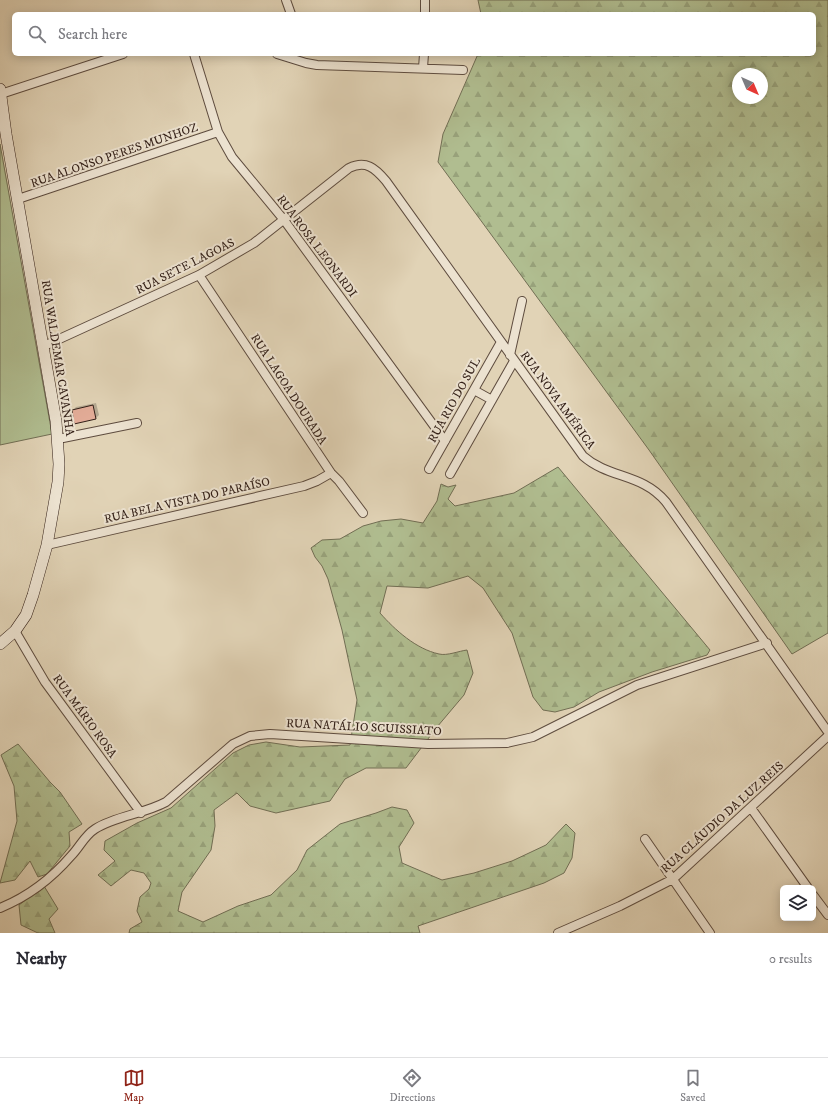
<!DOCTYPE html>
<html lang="en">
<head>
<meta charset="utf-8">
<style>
	:root { --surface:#fff; --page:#f7f7f7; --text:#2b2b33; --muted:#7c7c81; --line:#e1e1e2; --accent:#8f2418 }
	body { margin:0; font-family:"IM FELL DW Pica",serif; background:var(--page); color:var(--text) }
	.controls { position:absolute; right:12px; bottom:12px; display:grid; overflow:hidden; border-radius:6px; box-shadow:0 2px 10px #0003 }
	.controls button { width:36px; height:36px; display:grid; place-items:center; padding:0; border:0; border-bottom:1px solid var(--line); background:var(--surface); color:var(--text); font:20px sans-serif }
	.compass { position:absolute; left:732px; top:68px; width:36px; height:36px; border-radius:50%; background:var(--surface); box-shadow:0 2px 10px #0003; rotate:136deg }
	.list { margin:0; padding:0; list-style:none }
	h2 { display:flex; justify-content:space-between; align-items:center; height:52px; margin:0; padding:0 16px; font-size:17px }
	h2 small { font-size:13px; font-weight:400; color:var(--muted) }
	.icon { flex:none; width:22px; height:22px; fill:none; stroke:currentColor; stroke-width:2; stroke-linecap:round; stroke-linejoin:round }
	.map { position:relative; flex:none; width:828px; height:933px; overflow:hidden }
	.search { position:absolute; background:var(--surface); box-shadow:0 2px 10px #0003; left:12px; right:12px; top:12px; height:44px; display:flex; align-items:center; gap:10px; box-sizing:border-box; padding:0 14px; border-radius:6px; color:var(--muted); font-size:15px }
	.sheet { height:124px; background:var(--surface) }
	nav { display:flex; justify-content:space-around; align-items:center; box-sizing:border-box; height:56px; border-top:1px solid var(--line); background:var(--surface); font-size:11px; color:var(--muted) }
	nav a { display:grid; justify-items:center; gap:2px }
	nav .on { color:var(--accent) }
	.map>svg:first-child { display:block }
	.forest { fill:url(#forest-firs); stroke:#716e54; fill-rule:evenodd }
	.pitch { fill:#b0bd90; stroke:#716e54 }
	.shadow { fill:#0003 }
	.building { fill:#e3ac98; stroke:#321f17 }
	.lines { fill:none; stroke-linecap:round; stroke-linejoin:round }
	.street-casing { stroke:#5e4c3f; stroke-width:10 }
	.secondary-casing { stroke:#321f17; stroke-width:12 }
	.street { stroke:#ece2d0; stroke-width:8 }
	.secondary { stroke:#ece2d0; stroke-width:11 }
	.labels { text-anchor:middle; stroke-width:4; stroke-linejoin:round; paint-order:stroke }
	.street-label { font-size:12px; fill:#321f17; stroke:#ece2d0 }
</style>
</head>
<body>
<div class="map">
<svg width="828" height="933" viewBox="0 0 828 933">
	<defs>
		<pattern id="forest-firs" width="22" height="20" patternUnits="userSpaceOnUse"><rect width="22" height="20" fill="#b0bd90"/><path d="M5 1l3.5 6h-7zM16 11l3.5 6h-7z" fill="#98a27b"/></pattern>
	</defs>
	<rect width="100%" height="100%" fill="#e1d3b6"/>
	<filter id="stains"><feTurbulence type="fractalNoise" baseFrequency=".005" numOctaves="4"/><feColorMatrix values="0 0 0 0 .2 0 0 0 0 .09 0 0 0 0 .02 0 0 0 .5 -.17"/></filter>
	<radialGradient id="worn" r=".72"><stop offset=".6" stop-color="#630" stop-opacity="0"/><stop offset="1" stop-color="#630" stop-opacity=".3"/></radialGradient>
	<!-- forest -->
	<path class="forest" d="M 478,0 L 828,0 L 828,633 L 792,654 L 649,450 L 438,162 L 443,134 L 478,54 L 814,54 L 814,14 L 481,14 ZM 738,74 L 762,74 L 762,98 L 738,98 Z
		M 558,467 L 710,650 L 707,655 L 652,672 L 599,692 L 574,707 L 555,712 L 543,710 L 533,697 L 512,633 L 483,588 L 468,576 L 428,588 L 387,586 L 380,613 C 395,630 416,649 439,654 C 447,656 459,651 467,650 L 473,673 L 464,695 L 437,727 L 406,768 L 366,768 L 345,779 L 330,801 L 276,813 L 250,806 L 237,793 L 214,810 L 215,826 L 211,850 L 182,892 L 178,911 L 203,922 L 238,906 L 271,895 L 297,870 L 307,850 L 340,824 L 376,813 L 392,807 L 407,810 L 414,823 L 399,847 L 402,863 L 442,880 L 474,873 L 512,861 L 546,845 L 566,824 L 575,833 L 572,858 L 564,873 L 544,883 L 418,926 L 420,933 L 129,933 L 130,929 L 142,922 L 137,911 L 140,897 L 149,889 L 151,883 L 144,873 L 131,870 L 111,886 L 98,875 L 115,861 L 104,850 L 105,841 L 137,823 L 171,808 L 233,753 L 249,745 L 266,742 L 300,747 L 350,745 L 357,700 L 342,630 L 328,579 L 322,566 L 315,557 L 311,548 L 322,540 L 340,539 L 363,526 L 381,521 L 401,519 L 423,523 L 437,501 L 441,484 L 448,487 L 456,485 L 448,499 L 455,506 L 514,493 Z
		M 18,744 L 50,782 L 60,792 L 82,824 L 69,832 L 70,846 L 47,874 L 38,877 L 30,861 L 15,880 L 0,883 L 17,821 L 14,786 L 1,755 Z
		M 44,886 L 58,909 L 49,919 L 55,933 L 38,933 L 21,925 L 19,905 Z"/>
	<!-- pitch -->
	<path class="pitch" d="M 0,144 L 52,434 L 0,445 Z"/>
	<!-- shadow -->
	<path class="shadow" d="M 96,403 L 99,415 L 96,418 L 73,410 L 76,407 Z"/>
	<!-- building -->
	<path class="building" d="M 93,405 L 96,419 L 74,424 L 72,410 Z"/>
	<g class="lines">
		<!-- street casing -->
		<g class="street-casing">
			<path id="street" d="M 286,0 L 291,14
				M 425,14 L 425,0
				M 194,54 L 218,132 L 232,157 L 284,220 L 445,441
				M 277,54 L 306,63 L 317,65 L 463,70
				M 423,68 L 424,54
				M 1,94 L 123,54
				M 18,199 L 218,132
				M 199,275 L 331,473 L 339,481 L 363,513
				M 44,346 L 199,275 L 254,243 L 349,168 C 366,160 375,168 386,181 L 583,456 C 609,479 642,473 666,502 L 828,732
				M 510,355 L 522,301
				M 474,390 L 492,400
				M 58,439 L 137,423
				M 429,469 L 501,342
				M 450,474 L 514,361
				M 47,545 L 304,486 L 317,481 L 331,473
				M 15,631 L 45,682 L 141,813
				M 751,808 L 808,888
				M 645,839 L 710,933
				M 813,895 L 828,915
				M 0,908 C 27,897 52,878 71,856 C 80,847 84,836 95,829 C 115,816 144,814 166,802 L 233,744 L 250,736 L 270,734 L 428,744 L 507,743 L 533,737 L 637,685 L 767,643
				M 558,933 L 620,906 L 673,879 L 828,736"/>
		</g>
		<!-- secondary casing -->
		<g class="secondary-casing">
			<path id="secondary" d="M 0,89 L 6,134 L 56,421 L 59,464 L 58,482 L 47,545 L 33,595 L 26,615 L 15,631 L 0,644"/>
		</g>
		<!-- street -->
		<use href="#street" class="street"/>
		<!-- secondary -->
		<use href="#secondary" class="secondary"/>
	</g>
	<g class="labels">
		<!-- street labels -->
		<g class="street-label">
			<text transform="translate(114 155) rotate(-19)" y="4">RUA ALONSO PERES MUNHOZ</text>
			<text transform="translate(317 246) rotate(53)" y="4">RUA ROSA LEONARDI</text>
			<text transform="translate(185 266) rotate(-27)" y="4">RUA SETE LAGOAS</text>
			<text transform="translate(58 358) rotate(81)" y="4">RUA WALDEMAR CAVANHA</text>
			<text transform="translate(289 389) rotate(57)" y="4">RUA LAGOA DOURADA</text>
			<text transform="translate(454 400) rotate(-61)" y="4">RUA RIO DO SUL</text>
			<text transform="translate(558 400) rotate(54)" y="4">RUA NOVA AMÉRICA</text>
			<text transform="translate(187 500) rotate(-13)" y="4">RUA BELA VISTA DO PARAÍSO</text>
			<text transform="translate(85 716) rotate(54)" y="4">RUA MÁRIO ROSA</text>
			<text transform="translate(364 727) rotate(3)" y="4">RUA NATÁLIO SCUISSIATO</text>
			<text transform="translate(722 817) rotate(-42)" y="4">RUA CLÁUDIO DA LUZ REIS</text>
		</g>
	</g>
	<rect width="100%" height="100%" filter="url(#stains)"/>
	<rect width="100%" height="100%" fill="url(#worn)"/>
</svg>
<div class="controls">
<button><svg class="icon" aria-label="layers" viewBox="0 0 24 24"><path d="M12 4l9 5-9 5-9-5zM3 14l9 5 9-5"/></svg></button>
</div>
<svg class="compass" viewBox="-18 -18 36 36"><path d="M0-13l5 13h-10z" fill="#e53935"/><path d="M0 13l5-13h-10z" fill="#7c7c81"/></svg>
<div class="search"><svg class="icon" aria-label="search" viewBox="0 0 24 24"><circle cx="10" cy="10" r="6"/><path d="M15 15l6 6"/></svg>Search here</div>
</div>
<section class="sheet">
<h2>Nearby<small>0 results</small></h2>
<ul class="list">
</ul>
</section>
<nav>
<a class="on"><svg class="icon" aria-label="map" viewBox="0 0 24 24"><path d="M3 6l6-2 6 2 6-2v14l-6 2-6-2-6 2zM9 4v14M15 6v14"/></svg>Map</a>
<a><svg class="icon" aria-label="directions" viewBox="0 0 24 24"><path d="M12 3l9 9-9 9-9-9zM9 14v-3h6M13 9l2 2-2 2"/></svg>Directions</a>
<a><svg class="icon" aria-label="saved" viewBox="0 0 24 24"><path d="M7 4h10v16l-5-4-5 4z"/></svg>Saved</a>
</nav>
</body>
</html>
